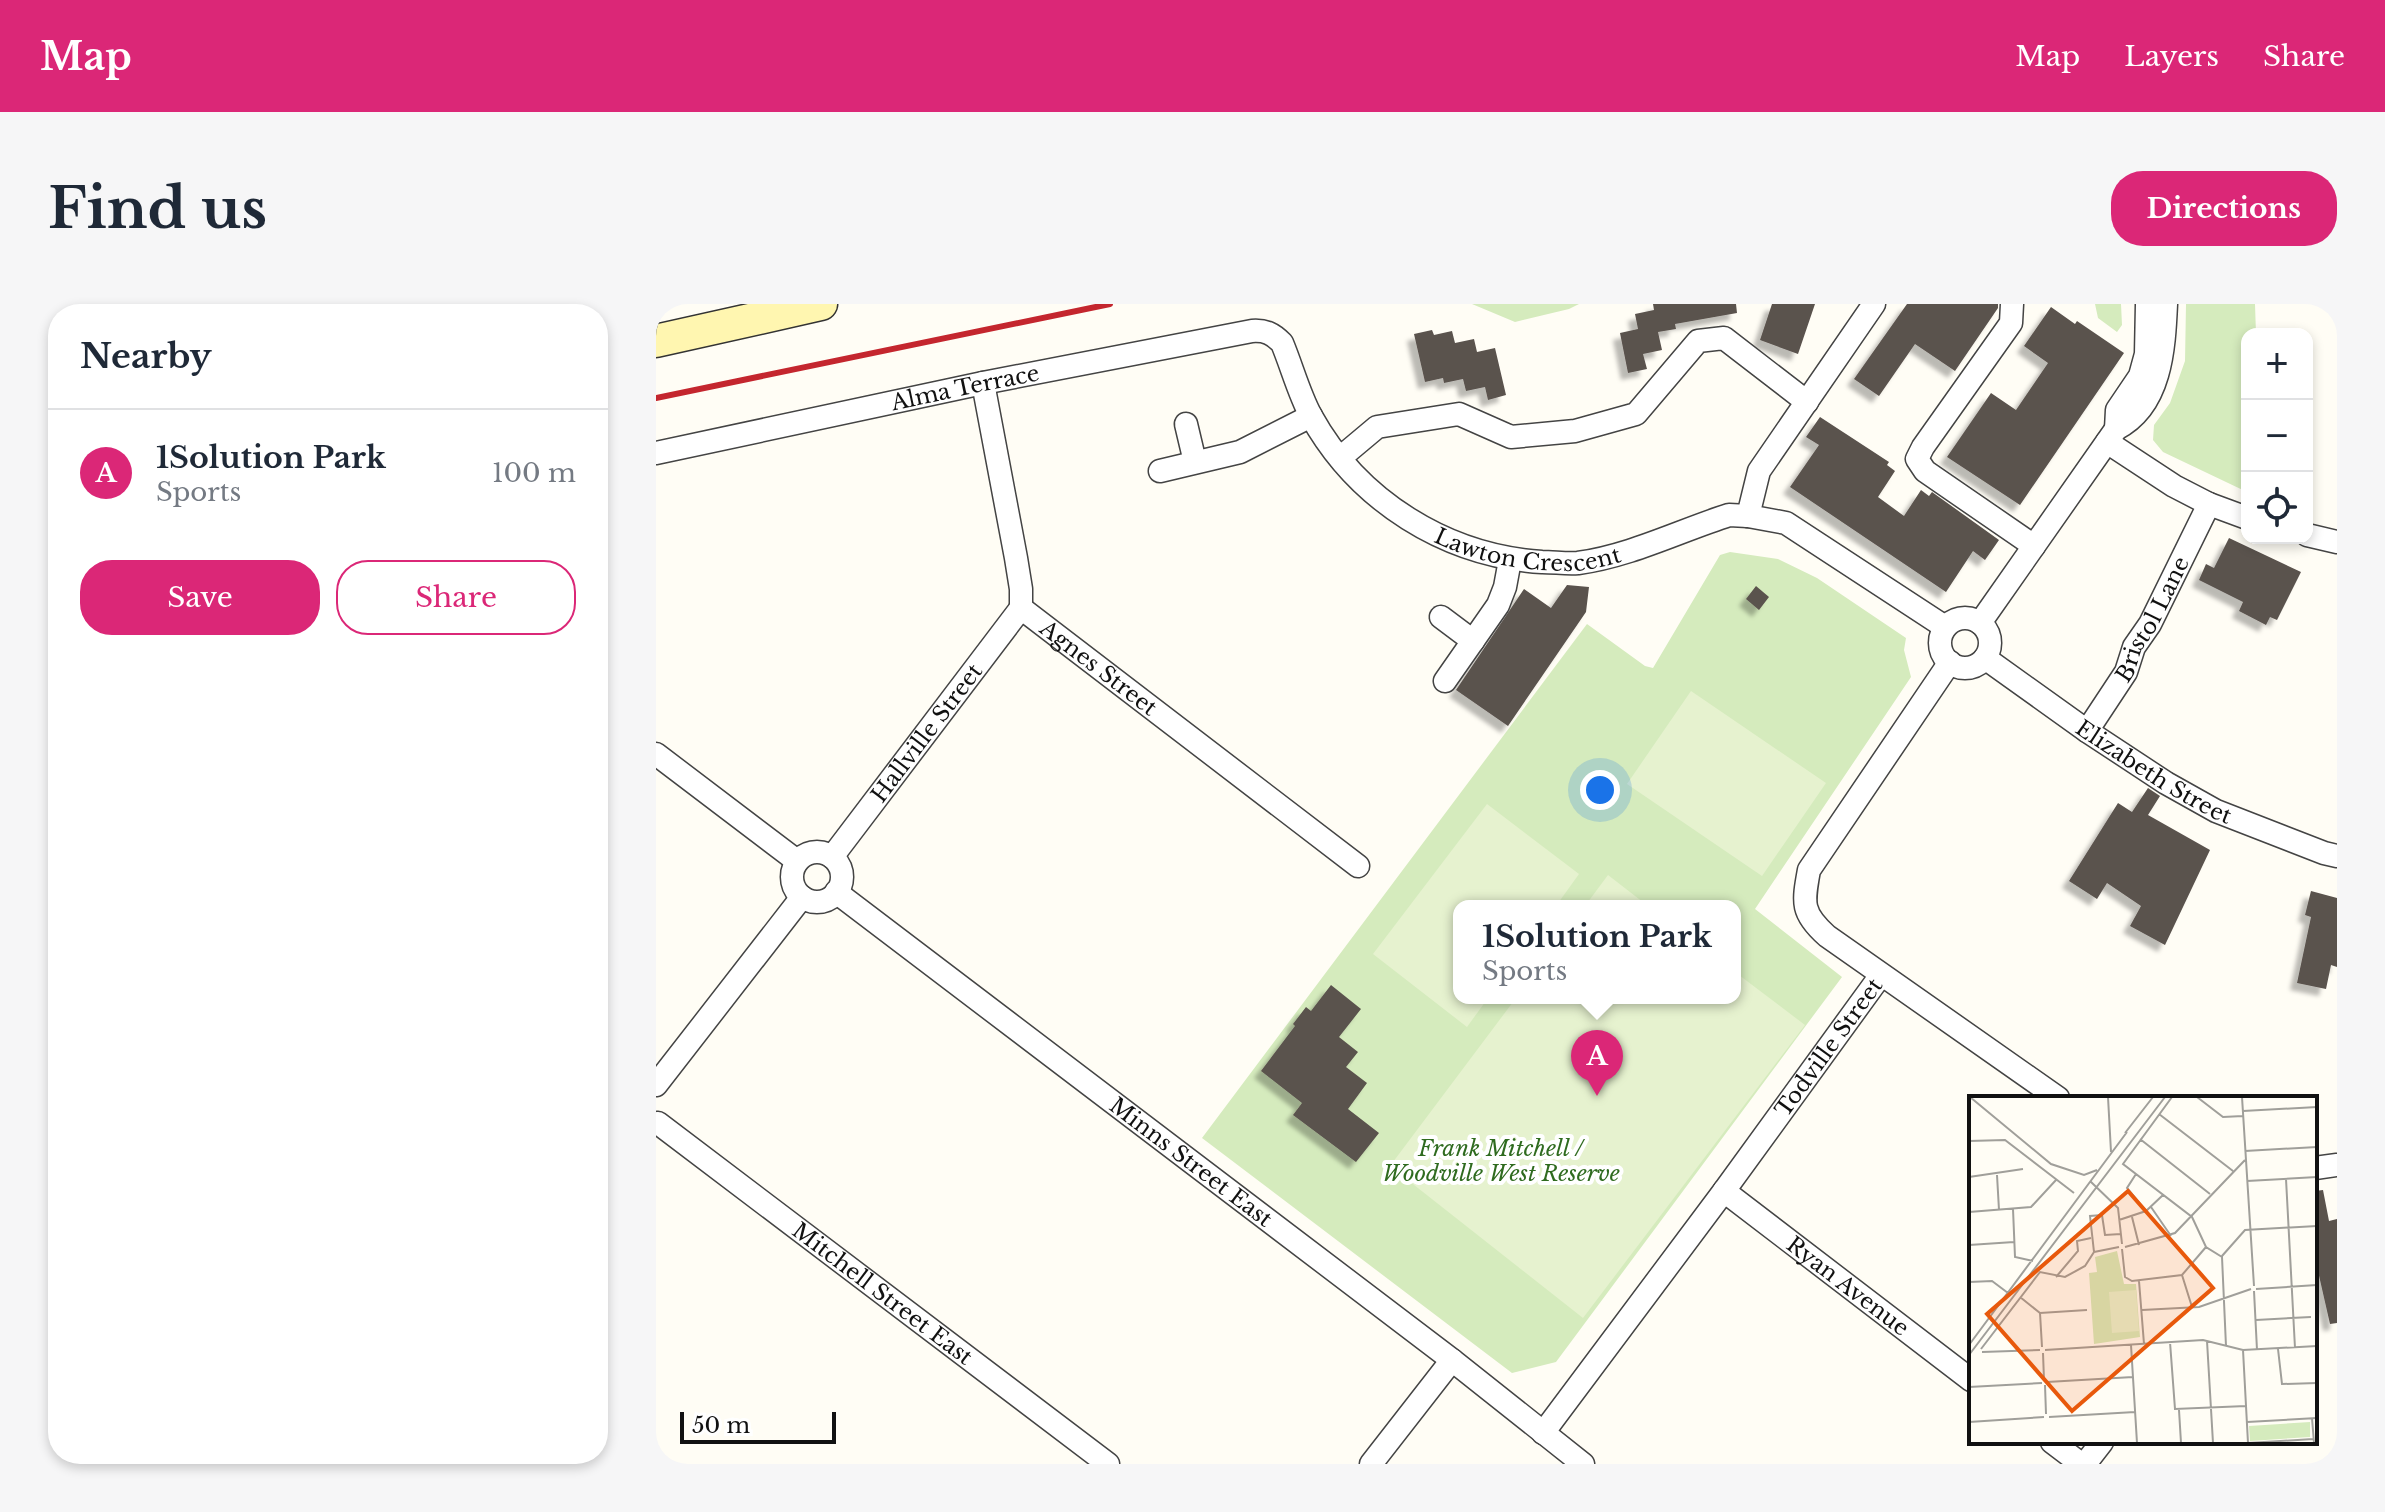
<!DOCTYPE html>
<html lang="en">
<head>
<meta charset="utf-8">
<style>
	:root { --surface:#fff; --page:#f6f6f7; --text:#1f2937; --muted:#747a83; --line:#e0e1e3; --accent:#db2777 }
	body { margin:0; font-family:"Libre Baskerville",serif; background:var(--page); color:var(--text) }
	.controls { position:absolute; right:24px; top:24px; display:grid; overflow:hidden; border-radius:16px; box-shadow:0 4px 12px #0003 }
	.controls button { width:72px; height:72px; display:grid; place-items:center; padding:0; border:0; border-bottom:2px solid var(--line); background:var(--surface); color:var(--text); font:40px sans-serif }
	.scale { position:absolute; left:24px; bottom:20px; width:156px; box-sizing:border-box; padding-left:8px; border:4px solid #111; border-top:0; font-size:22px; line-height:28px; white-space:nowrap; color:#111; -webkit-text-stroke:6px #fff; paint-order:stroke }
	.you { position:absolute; left:944px; top:486px; width:28px; height:28px; margin:-20px; border:6px solid #fff; border-radius:50%; background:#1a73e8; box-shadow:0 0 0 12px #1a73e833 }
	.badge { display:grid; place-items:center; width:52px; height:52px; border-radius:50%; background:var(--accent); color:#fff; font-size:26px; font-weight:700 }
	.pin { position:absolute; translate:-50% -66px; filter:drop-shadow(0 2px 4px #0008) }
	.pin::after { content:''; position:absolute; top:42px; width:28px; height:24px; background:inherit; clip-path:polygon(0 0,100% 0,50% 100%) }
	.popup { position:absolute; left:797px; top:596px; width:288px; height:104px; box-sizing:border-box; display:grid; place-content:center; border-radius:16px; background:var(--surface); filter:drop-shadow(0 2px 6px #0005); font-size:26px; white-space:nowrap; color:var(--muted) }
	.popup b { font-size:30px; color:var(--text) }
	.popup::after { content:''; position:absolute; left:50%; top:100%; margin-left:-16px; border:16px solid transparent; border-top-color:var(--surface) }
	.list { margin:0; padding:0; list-style:none }
	h2 { display:flex; justify-content:space-between; align-items:center; height:104px; margin:0; padding:0 32px; font-size:34px }
	h2 small { font-size:26px; font-weight:400; color:var(--muted) }
	.list li { display:grid; grid-template-columns:52px 1fr auto; gap:24px; align-items:center; box-sizing:border-box; height:128px; padding:0 32px; border-top:2px solid var(--line) }
	.list b { display:block; font-size:30px; white-space:nowrap }
	.list p { margin:0; font-size:26px; white-space:nowrap; color:var(--muted) }
	.list em { font-size:26px; font-style:normal; color:var(--muted) }
	.actions { display:flex; gap:16px; padding:24px 32px }
	.actions a { flex:1; padding:18px 0; border:2px solid var(--accent); border-radius:32px; text-align:center; font-size:28px; color:var(--accent) }
	.actions .main { background:var(--accent); color:#fff }
	.icon { flex:none; width:44px; height:44px; fill:none; stroke:currentColor; stroke-width:2; stroke-linecap:round; stroke-linejoin:round }
	.map { position:relative; flex:none; width:1681px; height:1160px; overflow:hidden; border-radius:32px }
	header { display:flex; align-items:center; gap:48px; box-sizing:border-box; height:112px; padding:0 40px; background:var(--accent); color:#fff }
	header strong { font-size:38px }
	nav { display:flex; gap:44px; margin-inline-start:auto; font-size:28px }
	.intro { display:flex; align-items:center; justify-content:space-between; box-sizing:border-box; height:192px; padding:0 48px }
	h1 { margin:0; font-size:56px }
	.button { padding:20px 36px; border-radius:32px; background:var(--accent); color:#fff; font-size:28px; font-weight:700 }
	main { display:flex; gap:48px; padding:0 48px }
	aside { flex:1; background:var(--surface); border-radius:32px; box-shadow:0 4px 12px #0003 }
	.map>svg:first-child { display:block }
	.green { fill:#d5ebbd; fill-rule:evenodd }
	.pitch { fill:#e6f2cf }
	.building { fill:#5a524d; filter:url(#shadow) }
	.lines { fill:none; stroke-linecap:round; stroke-linejoin:round }
	.street-casing { stroke:#444; stroke-width:25 }
	.secondary-casing { stroke:#333; stroke-width:35 }
	.street { stroke:#fff; stroke-width:22 }
	.secondary { stroke:#fff6b0; stroke-width:32 }
	.rail { stroke:#c4262e; stroke-width:6 }
	.labels { text-anchor:middle; stroke-width:8; stroke-linejoin:round; paint-order:stroke }
	.street-label { font-size:22px; fill:#111; stroke:#fff }
	.park-label { font-size:22px; font-style:italic; fill:#2f6b1f; stroke:#fff }
	.inset-road { fill:none; stroke:#a09f9a; stroke-width:2 }
	.view { fill:#e8590c; fill-opacity:0.15; stroke:#e8590c; stroke-width:4 }
	.inset-edge { fill:none; stroke:#111; stroke-width:4 }
</style>
</head>
<body>
<header>
<strong>Map</strong>
<nav><a>Map</a><a>Layers</a><a>Share</a></nav>
</header>
<div class="intro"><h1>Find us</h1><a class="button">Directions</a></div>
<main>
<aside>
<h2>Nearby<small></small></h2>
<ul class="list">
<li><span class="badge">A</span><div><b>1Solution Park</b><p>Sports</p></div><em>100 m</em></li>
</ul>
<div class="actions"><a class="main">Save</a><a>Share</a></div>
</aside>
<div class="map">
<svg width="1681" height="1160" viewBox="0 0 1681 1160">
	<defs>
		<filter id="shadow"><feDropShadow dx="-7" dy="7" stdDeviation="2" flood-color="#0004"/></filter>
	</defs>
	<rect width="100%" height="100%" fill="#fffdf5"/>
	<!-- green -->
	<path class="green" d="M 816,0 L 923,0 L 913,5 L 859,18 Z
		M 1439,0 L 1465,0 L 1466,21 L 1461,28 L 1442,14 Z
		M 1530,0 L 1599,0 L 1600,30 L 1591,30 L 1591,188 L 1507,148 L 1497,136 L 1498,121 L 1514,99 L 1529,57 Z
		M 1074,248 L 1122,255 L 1161,274 L 1250,334 L 1248,346 L 1255,373 L 1099,605 L 1186,673 L 900,1058 L 856,1069 L 546,834 L 931,320 L 989,362 L 997,364 L 1064,251 ZM 803,602 L 1079,602 L 1079,694 L 803,694 Z"/>
	<!-- pitch -->
	<path class="pitch" d="M 1035,387 L 1170,479 L 1106,572 L 971,480 Z
		M 831,500 L 923,570 L 900,602 L 803,602 L 803,694 L 832,694 L 811,723 L 717,650 Z
		M 952,571 L 992,602 L 929,602 Z
		M 1079,668 L 1149,721 L 927,1014 L 734,862 L 860,694 L 1079,694 Z"/>
	<!-- building -->
	<path class="building" d="M 997,0 L 1080,0 L 1081,9 L 1019,20 L 1020,25 L 1002,28 L 1006,46 L 987,50 L 991,65 L 972,69 L 964,29 L 982,25 L 979,10 L 998,6 Z
		M 1116,0 L 1159,0 L 1142,50 L 1104,36 Z
		M 1251,0 L 1342,0 L 1342,4 L 1299,67 L 1259,40 L 1223,92 L 1198,75 Z
		M 1395,3 L 1419,20 L 1421,17 L 1468,49 L 1364,201 L 1291,153 L 1335,89 L 1360,106 L 1392,59 L 1368,42 Z
		M 776,26 L 778,31 L 796,27 L 799,39 L 818,35 L 821,48 L 839,44 L 850,91 L 832,96 L 829,83 L 810,87 L 807,75 L 788,79 L 787,74 L 769,78 L 758,30 Z
		M 1164,113 L 1233,158 L 1231,161 L 1239,167 L 1222,193 L 1248,212 L 1265,186 L 1273,192 L 1276,188 L 1343,236 L 1329,256 L 1317,247 L 1290,288 L 1134,183 L 1163,141 L 1150,133 Z
		M 1573,234 L 1645,268 L 1621,316 L 1614,313 L 1610,321 L 1583,307 L 1587,298 L 1543,276 L 1550,260 L 1558,264 Z
		M 911,281 L 933,283 L 930,308 L 852,422 L 800,386 L 868,285 L 895,304 Z
		M 1100,282 L 1113,293 L 1103,306 L 1090,295 Z
		M 1492,484 L 1504,492 L 1492,511 L 1554,546 L 1509,641 L 1474,622 L 1485,602 L 1451,579 L 1441,595 L 1413,577 L 1462,499 L 1476,508 Z
		M 1655,587 L 1681,594 L 1681,663 L 1675,661 L 1670,685 L 1641,679 L 1655,613 L 1649,611 Z
		M 675,681 L 705,705 L 683,733 L 702,748 L 690,763 L 711,779 L 692,805 L 723,829 L 700,858 L 637,811 L 646,799 L 605,767 L 639,722 L 637,720 L 650,703 L 655,707 Z
		M 1667,886 L 1673,917 L 1681,915 L 1681,1019 L 1674,1020 L 1659,954 L 1659,887 Z"/>
	<g class="lines">
		<!-- street casing -->
		<g class="street-casing">
			<g id="street">
				<path d="M 1356,0 L 1355,19 L 1267,143 L 1261,155 L 1269,167 L 1378,242"/>
				<path d="M 327,79 L 360,254 L 365,285 L 365,304"/>
				<path d="M 530,120 L 539,158"/>
				<path d="M 1460,125 L 1461,106 L 1484,72 L 1490,50 L 1491,0"/>
				<path d="M 1451,138 L 1518,182 L 1553,200 L 1591,214"/>
				<path id="s1" d="M 0,149 L 327,79 L 596,27 C 610,26 617,30 626,39 C 636,63 643,90 655,112 C 702,197 790,252 886,258 C 898,258 911,260 922,259 C 974,252 1023,227 1073,211 L 1092,212 L 1130,219 L 1289,323"/>
				<path d="M 684,154 L 721,123 L 803,110 L 855,133 L 919,127 L 980,110 L 1042,37 L 1068,34 L 1151,98"/>
				<path d="M 504,167 L 584,148 L 655,112"/>
				<path d="M 1092,212 L 1103,167 L 1218,0"/>
				<path d="M 1651,231 L 1681,238"/>
				<path id="s2" d="M 365,304 L 702,562"/>
				<path d="M 785,313 L 817,337"/>
				<circle cx="1309" cy="339" r="25"/>
				<path d="M 1324,319 L 1460,125 C 1505,102 1508,45 1510,0"/>
				<path id="s3" d="M 1329,354 L 1431,427 L 1510,479 L 1560,507 L 1668,549 L 1681,552"/>
				<path d="M 1294,358 L 1153,566 C 1147,599 1145,609 1171,632 L 1402,794"/>
				<path d="M 789,377 L 842,301 L 849,283 L 854,256"/>
				<path id="s4" d="M 1431,427 L 1470,368 L 1478,343 L 1494,320 L 1553,200"/>
				<path d="M 0,450 L 141,557"/>
				<circle cx="161" cy="573" r="25"/>
				<path id="s5" d="M 176,553 L 365,304"/>
				<path id="s6" d="M 180,588 L 796,1056 L 927,1160"/>
				<path d="M 0,781 L 146,593"/>
				<path id="s7" d="M 2,819 L 452,1160"/>
				<path d="M 1659,864 L 1681,861"/>
				<path id="s8" d="M 1068,887 L 1315,1076"/>
				<path id="s9" d="M 887,1129 L 1068,887 L 1225,671"/>
				<path d="M 1396,1138 L 1425,1160"/>
				<path d="M 715,1160 L 796,1056"/>
				<path d="M 1429,1160 L 1446,1138"/>
			</g>
		</g>
		<!-- secondary casing -->
		<g class="secondary-casing">
			<path id="secondary" d="M 0,37 L 165,0"/>
		</g>
		<!-- street -->
		<use href="#street" class="street"/>
		<!-- secondary -->
		<use href="#secondary" class="secondary"/>
		<!-- rail -->
		<path class="rail" d="M 0,94 L 454,0"/>
	</g>
	<g class="labels">
		<!-- street labels -->
		<g class="street-label">
			<text dy="8" stroke="none"><textPath href="#s1" startOffset="316">Alma Terrace</textPath></text>
			<text dy="8" stroke="none"><textPath href="#s1" startOffset="990">Lawton Crescent</textPath></text>
			<text dy="8" stroke="none"><textPath href="#s4" startOffset="130">Bristol Lane</textPath></text>
			<text dy="8" stroke="none"><textPath href="#s2" startOffset="98">Agnes Street</textPath></text>
			<text dy="8" stroke="none"><textPath href="#s5" startOffset="156">Hallville Street</textPath></text>
			<text dy="8" stroke="none"><textPath href="#s3" startOffset="204">Elizabeth Street</textPath></text>
			<text dy="8" stroke="none"><textPath href="#s9" startOffset="480">Todville Street</textPath></text>
			<text dy="8" stroke="none"><textPath href="#s6" startOffset="446">Minns Street East</textPath></text>
			<text dy="8" stroke="none"><textPath href="#s8" startOffset="156">Ryan Avenue</textPath></text>
			<text dy="8" stroke="none"><textPath href="#s7" startOffset="282">Mitchell Street East</textPath></text>
		</g>
		<!-- park labels -->
		<g class="park-label">
			<text x="845" y="852">Frank Mitchell /<tspan x="845" dy="25">Woodville West Reserve</tspan></text>
		</g>
	</g>
	<!-- overview -->
	<g transform="translate(1313 792)">
		<rect width="348" height="348" fill="#fffdf5"/>
		<path d="M 148,155 L 155,188 L 167,188 L 171,241 L 125,248 L 120,177 L 128,176 L 126,161 ZM 341,326 L 341,341 L 281,345 L 280,330 Z" fill="#d5ebbd"/>
		<path d="M 167,194 L 170,235 L 143,237 L 140,196 Z" fill="#e6f2cf"/>
		<path class="inset-road" d="M 1,1 L 82,68 L 115,79 L 128,74M 139,1 L 142,56M 203,1 L 154,68 L 223,121 L 237,151 L 253,161 L 257,250M 228,1 L 254,21 L 274,20M 273,1 L 285,190M 274,15 L 348,11M 190,18 L 264,75M 156,37 L 184,1M 171,43 L 241,98M 0,45 L 36,44 L 105,97M 276,55 L 348,51M 167,78 L 158,92 L 177,115M 28,79 L 30,114M 0,81 L 54,73M 317,83 L 326,252M 121,85 L 149,112 L 153,148M 278,85 L 348,81M 182,111 L 202,140M 44,113 L 46,161 L 64,165M 0,116 L 62,111 L 87,84M 163,121 L 170,149M 150,124 L 177,115 L 194,99M 0,149 L 45,146M 156,151 L 206,137 L 276,64M 153,153 L 156,181 L 163,185 L 213,179 L 237,151M 125,156 L 150,151M 253,160 L 276,134 L 348,130M 213,179 L 223,211M 87,181 L 109,155 L 108,145 L 122,142M 170,185 L 175,248M 0,186 L 23,185 L 39,197M 287,193 L 348,189M 285,195 L 288,254M 51,201 L 71,217 L 118,214M 173,214 L 230,211 L 282,193M 71,217 L 73,251M 287,224 L 342,221M 238,245 L 244,347M 201,246 L 206,313 L 277,310M 0,249 L 158,36M 162,249 L 168,347M 12,253 L 71,176 L 96,181 L 116,170 L 125,156 L 121,120 L 133,119 L 136,139 L 152,138M 309,253 L 313,288 L 348,287M 76,254 L 234,244 L 274,254 L 348,250M 274,254 L 279,347 L 344,343M 13,256 L 71,254M 74,257 L 75,284M 0,259 L 196,1M 78,286 L 164,281M 76,289 L 77,318M 0,291 L 73,287M 210,314 L 212,347M 80,321 L 166,316M 343,322 L 345,347M 0,326 L 75,321M 278,326 L 348,322"/>
		<path class="view" d="M 159,95 L 244,192 L 103,315 L 18,218 Z"/>
		<rect width="348" height="348" class="inset-edge"/>
	</g>
</svg>
<div class="controls">
<button>+</button>
<button>−</button>
<button><svg class="icon" aria-label="locate" viewBox="0 0 24 24"><circle cx="12" cy="12" r="6"/><path d="M12 2v4M12 18v4M2 12h4M18 12h4"/></svg></button>
</div>
<div class="scale">50 m</div>
<div class="you"></div>
<div class="pin badge" style="left:941px;top:792px">A</div>
<div class="popup"><b>1Solution Park</b>Sports</div>
</div>
</main>
</body>
</html>
